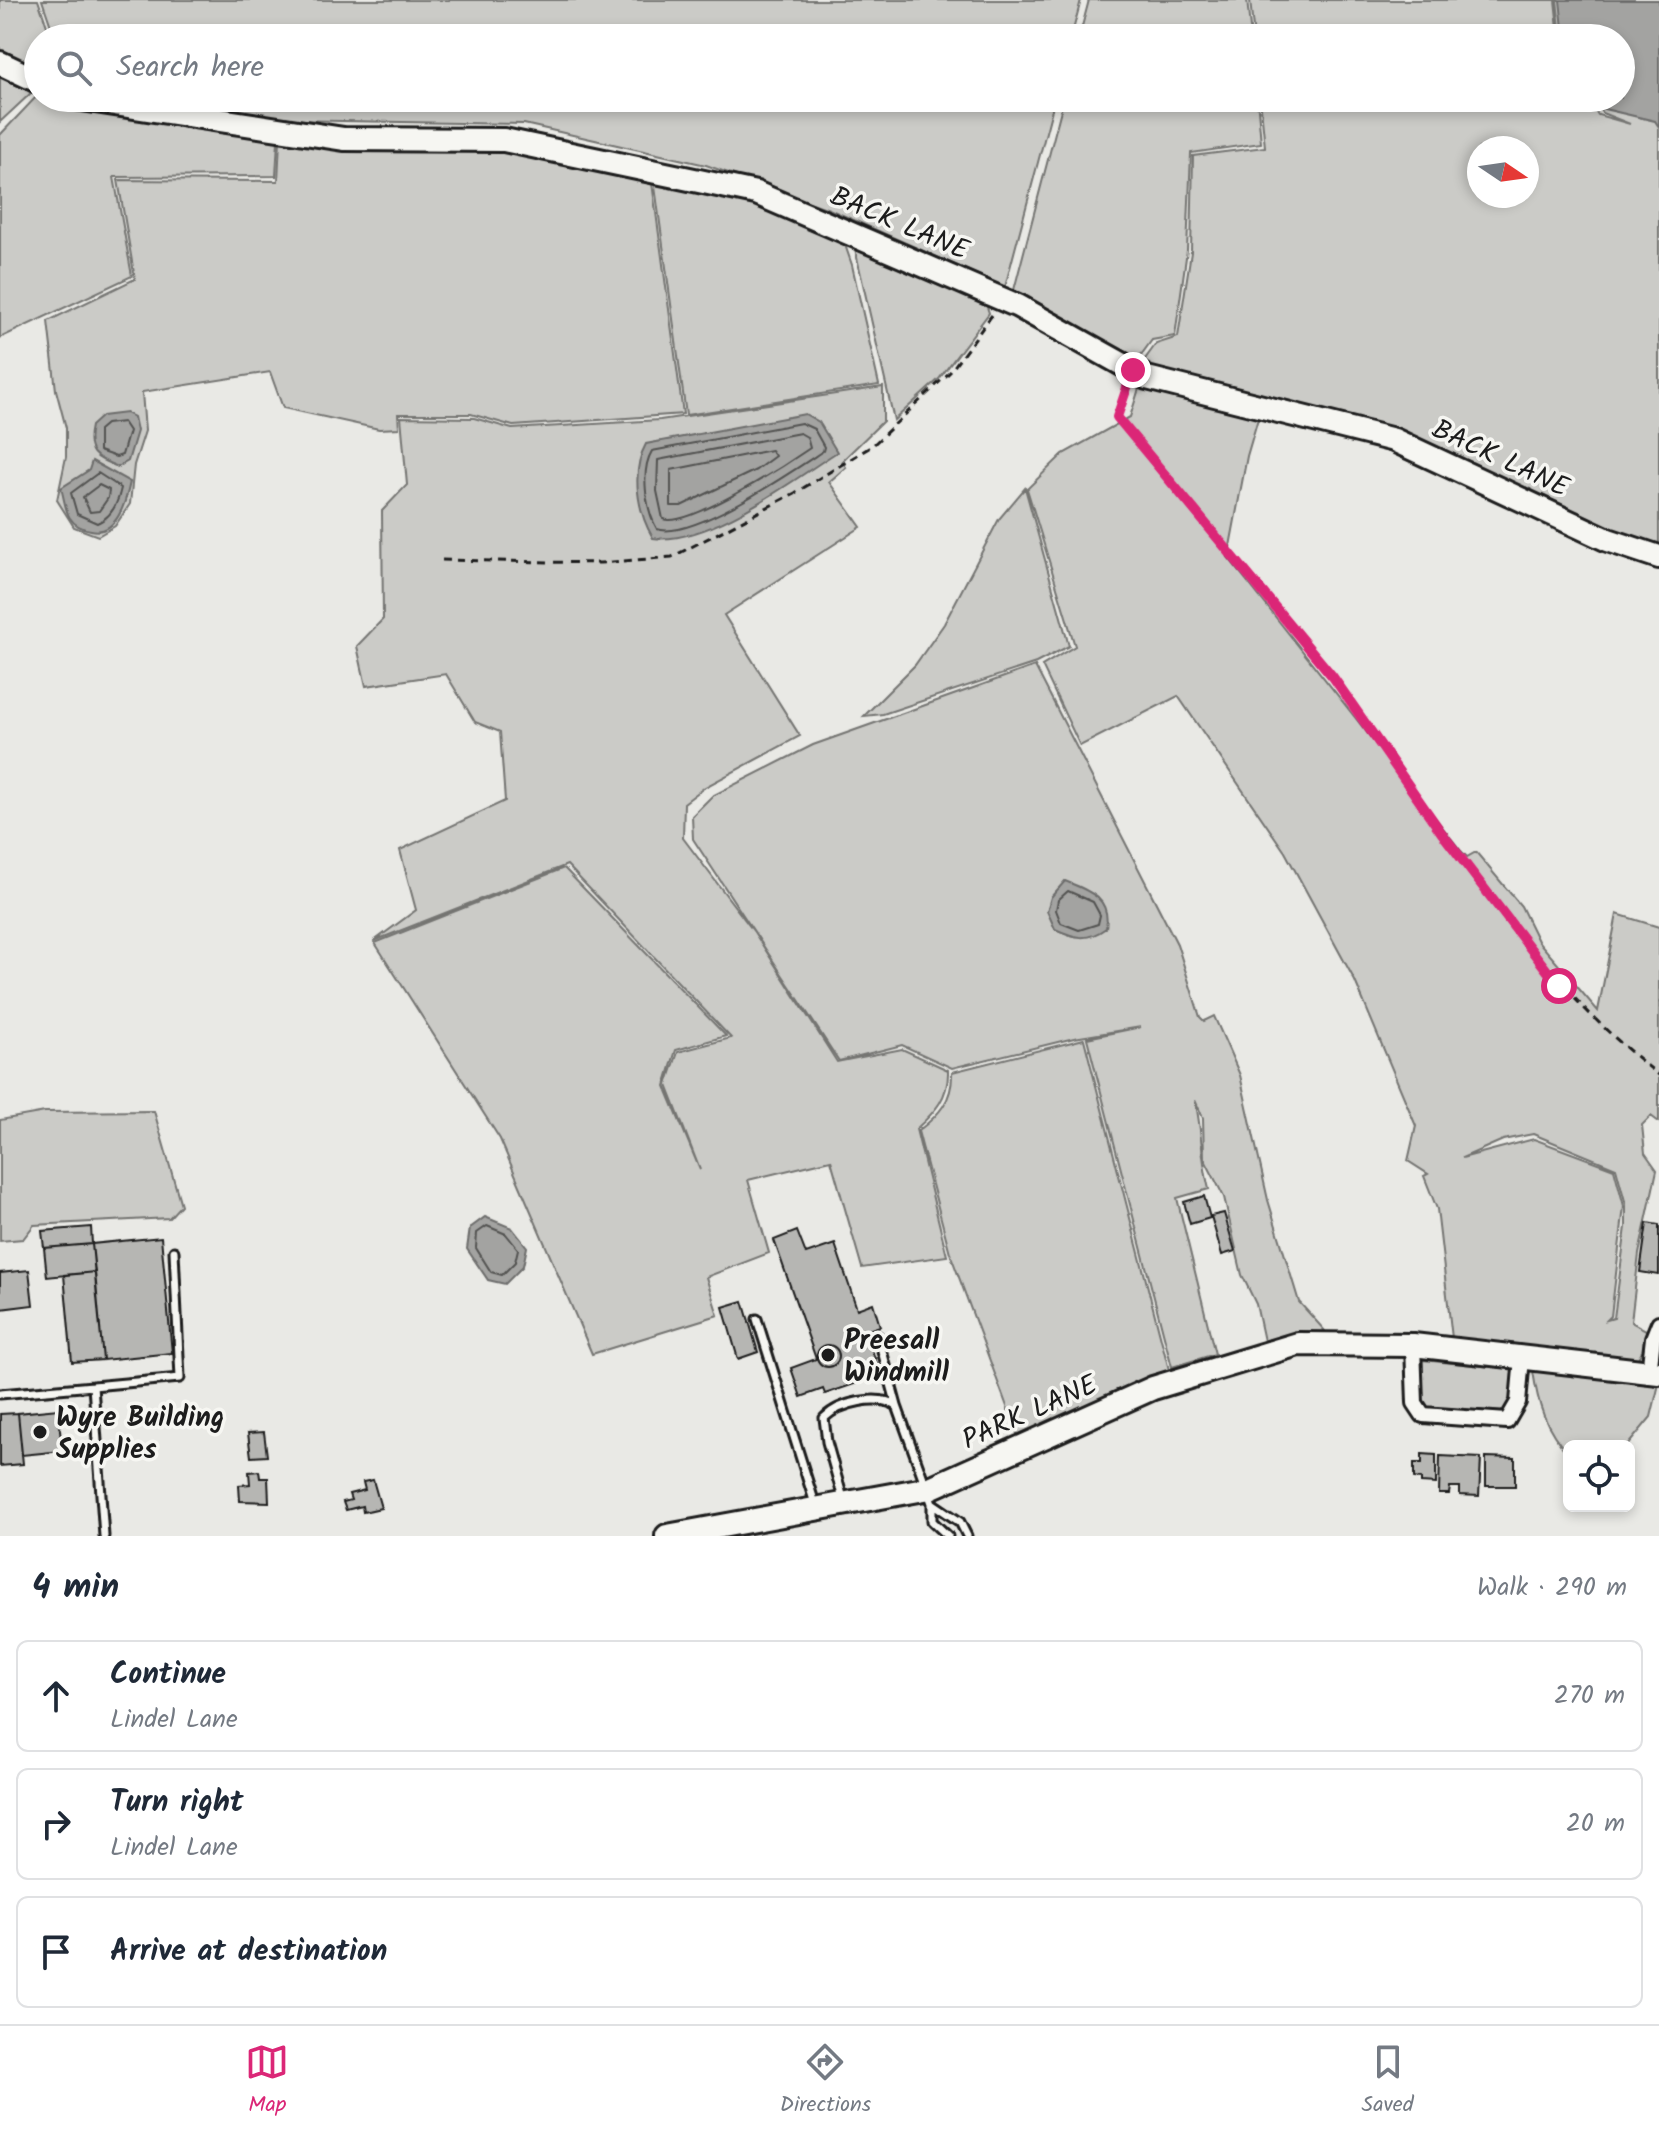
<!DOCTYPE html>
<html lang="en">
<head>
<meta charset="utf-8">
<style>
	:root { --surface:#fff; --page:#f2f2f3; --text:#1f2937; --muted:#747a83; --line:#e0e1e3; --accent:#db2777 }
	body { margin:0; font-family:Kalam,sans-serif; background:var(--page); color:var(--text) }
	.controls { position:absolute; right:24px; bottom:24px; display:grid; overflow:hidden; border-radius:12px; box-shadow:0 4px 12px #0003 }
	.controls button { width:72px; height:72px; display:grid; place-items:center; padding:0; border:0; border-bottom:2px solid var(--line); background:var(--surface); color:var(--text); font:40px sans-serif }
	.compass { position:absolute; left:1467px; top:136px; width:72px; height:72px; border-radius:50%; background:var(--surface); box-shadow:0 4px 12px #0003; rotate:103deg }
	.stop { position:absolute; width:24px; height:24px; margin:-18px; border:6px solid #db2777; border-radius:50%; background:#fff }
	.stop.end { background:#db2777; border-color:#fff; box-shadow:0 2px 8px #0008 }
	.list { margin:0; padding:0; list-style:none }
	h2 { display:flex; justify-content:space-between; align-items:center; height:104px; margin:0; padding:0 32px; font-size:34px }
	h2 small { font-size:26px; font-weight:400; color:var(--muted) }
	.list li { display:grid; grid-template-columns:52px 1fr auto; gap:24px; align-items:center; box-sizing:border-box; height:112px; margin:0 16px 16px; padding:0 16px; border:2px solid var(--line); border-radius:12px }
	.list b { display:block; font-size:30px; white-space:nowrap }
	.list p { margin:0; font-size:26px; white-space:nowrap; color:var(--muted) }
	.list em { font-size:26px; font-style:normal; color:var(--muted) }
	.icon { flex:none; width:44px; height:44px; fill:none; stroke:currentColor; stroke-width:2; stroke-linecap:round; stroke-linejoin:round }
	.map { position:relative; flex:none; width:1659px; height:1536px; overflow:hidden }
	.search { position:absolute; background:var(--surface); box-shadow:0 4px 12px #0003; left:24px; right:24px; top:24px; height:88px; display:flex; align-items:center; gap:20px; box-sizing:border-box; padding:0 28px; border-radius:44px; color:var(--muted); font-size:30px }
	.sheet { height:488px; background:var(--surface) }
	nav { display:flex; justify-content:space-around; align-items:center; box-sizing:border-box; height:112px; border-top:2px solid var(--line); background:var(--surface); font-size:22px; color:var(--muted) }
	nav a { display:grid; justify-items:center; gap:4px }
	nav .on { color:var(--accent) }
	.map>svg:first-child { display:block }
	.green { fill:#cbcbc7; stroke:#747472; stroke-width:2; fill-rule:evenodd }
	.water { fill:#a3a3a1; stroke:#6d6d6c; stroke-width:2 }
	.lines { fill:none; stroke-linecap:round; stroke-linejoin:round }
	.shore { stroke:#525251; stroke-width:2 }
	.building { fill:#b6b6b3; stroke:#1c1c1c; stroke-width:2 }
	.lane-casing { stroke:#1c1c1c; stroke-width:13 }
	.street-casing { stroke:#1c1c1c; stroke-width:20 }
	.secondary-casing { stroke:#1c1c1c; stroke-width:28 }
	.path { stroke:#1c1c1c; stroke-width:3; stroke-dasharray:8 6; stroke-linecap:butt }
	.lane { stroke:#f6f6f2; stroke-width:7 }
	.street { stroke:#f6f6f2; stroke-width:14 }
	.secondary { stroke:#f6f6f2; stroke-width:22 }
	.route { stroke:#db2777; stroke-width:10 }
	.poi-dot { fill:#1c1c1c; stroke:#f6f6f2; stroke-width:3 }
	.labels { text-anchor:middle; stroke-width:7; stroke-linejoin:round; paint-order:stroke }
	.street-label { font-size:28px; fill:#1c1c1c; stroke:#f6f6f2 }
	.poi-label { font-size:28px; font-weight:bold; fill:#1c1c1c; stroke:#f6f6f2; text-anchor:start }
</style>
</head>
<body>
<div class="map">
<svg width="1659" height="1536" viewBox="0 0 1659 1536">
	<rect width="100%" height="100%" fill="#e9e9e5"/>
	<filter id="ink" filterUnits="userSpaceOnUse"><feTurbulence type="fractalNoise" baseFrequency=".0125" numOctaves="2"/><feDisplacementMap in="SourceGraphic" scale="16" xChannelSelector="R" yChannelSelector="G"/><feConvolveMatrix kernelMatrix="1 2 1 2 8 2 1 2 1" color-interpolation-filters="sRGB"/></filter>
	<g filter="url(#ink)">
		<!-- green -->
		<path class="green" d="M 0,0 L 38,0 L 51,38 L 38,38 L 38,69 L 0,52 Z
			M 42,0 L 1081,0 L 1071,38 L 55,38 Z
			M 1089,0 L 1247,0 L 1251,38 L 1079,38 Z
			M 1250,0 L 1555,0 L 1559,38 L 1254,38 Z
			M 1557,0 L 1659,0 L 1659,550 L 1464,468 L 1140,366 L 1156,344 L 1178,337 L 1191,252 L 1193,156 L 1265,147 L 1260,98 L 1588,98 L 1598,115 L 1630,124 L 1602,113 L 1592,98 L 1621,98 L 1621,38 L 1561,38 ZM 1479,148 L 1527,148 L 1527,196 L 1479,196 Z
			M 0,69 L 31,93 L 0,122 Z
			M 36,97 L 278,140 L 276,176 L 114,177 L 132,276 L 0,338 L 0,135 Z
			M 162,98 L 1055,98 L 1005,287 L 829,209 L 706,165 L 524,124 L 285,120 Z
			M 1064,98 L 1257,98 L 1261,143 L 1191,153 L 1187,250 L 1175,336 L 1152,340 L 1136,362 L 1014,290 Z
			M 280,140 L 519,149 L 651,175 L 683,414 L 513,426 L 471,414 L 398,414 L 399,428 L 379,429 L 283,408 L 270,372 L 142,392 L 145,431 L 134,465 L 130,504 L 115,526 L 98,536 L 74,527 L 57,500 L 66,457 L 66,428 L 56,390 L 48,321 L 135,279 L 118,180 L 278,181 Z
			M 654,179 L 742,192 L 843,239 L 852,265 L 879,385 L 686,415 Z
			M 853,240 L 984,298 L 989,313 L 939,379 L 894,420 Z
			M 1141,382 L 1259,415 L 1247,456 L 1228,557 L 1461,851 L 1467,857 L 1476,852 L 1521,906 L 1538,941 L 1598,1011 L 1617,914 L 1659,927 L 1659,1122 L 1651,1116 L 1642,1125 L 1645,1153 L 1657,1170 L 1639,1254 L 1631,1322 L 1648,1331 L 1648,1341 L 1635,1363 L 1452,1338 L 1437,1209 L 1424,1176 L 1428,1174 L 1408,1161 L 1416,1126 L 1355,981 L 1285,852 L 1178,696 L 1080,746 L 1042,666 L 1075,646 L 1027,489 L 1063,454 L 1130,417 ZM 1533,1134 L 1616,1168 L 1626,1205 L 1626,1227 L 1614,1318 L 1607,1320 L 1611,1316 L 1624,1206 L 1614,1169 L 1534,1139 L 1462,1158 L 1503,1140 Z
			M 883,387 L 883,421 L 842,461 L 846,467 L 829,482 L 861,527 L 724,615 L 800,736 L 705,787 L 684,803 L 683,838 L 754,932 L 837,1062 L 902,1049 L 948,1070 C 949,1097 935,1112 916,1129 L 947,1256 L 862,1268 L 831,1160 L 748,1180 L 769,1253 L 706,1277 L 718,1315 L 592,1354 L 500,1139 L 375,943 L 564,868 L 726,1036 L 676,1050 L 665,1086 L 700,1170 L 667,1085 L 678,1052 L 731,1038 L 567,865 L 374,941 L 416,910 L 400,850 L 505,801 L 500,732 L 475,722 L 446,674 L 366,686 L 357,646 L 383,619 L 382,511 L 407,485 L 401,417 L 474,418 L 512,429 L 660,420 Z
			M 1025,488 L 1069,646 L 1036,663 L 883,714 L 864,716 L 915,665 L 944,624 L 999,519 Z
			M 1035,666 L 1177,944 L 1200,1017 L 1204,1021 L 1214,1016 L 1240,1075 L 1268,1200 L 1299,1302 L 1326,1332 L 1300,1332 L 1264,1341 L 1256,1304 L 1242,1275 L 1224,1197 L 1204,1158 L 1203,1118 L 1195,1100 C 1202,1129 1201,1159 1209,1189 L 1177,1198 L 1215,1354 L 1172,1367 L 1087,1038 L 1141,1027 L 1074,1038 L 952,1068 L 902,1045 L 839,1061 L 693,839 L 692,816 L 712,796 L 813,745 Z
			M 1084,1039 L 1169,1370 L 1019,1439 L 950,1253 L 918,1131 C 939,1115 953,1100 952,1072 Z
			M 154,1111 L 181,1205 L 169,1218 L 34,1225 L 23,1239 L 0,1241 L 0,1120 L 45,1112 Z
			M 1422,1360 L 1513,1369 L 1512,1400 L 1504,1412 L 1426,1407 L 1422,1395 Z
			M 1533,1371 L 1659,1384 L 1651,1417 L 1627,1446 L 1569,1446 L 1569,1455 C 1545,1428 1538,1405 1533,1371 Z"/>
		<!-- water -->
		<path class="water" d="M 1560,0 L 1659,0 L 1659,127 L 1655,121 L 1600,108 L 1593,98 L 1621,98 L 1621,38 L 1564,38 Z
			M 126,413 L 134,417 L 137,431 L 128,461 L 118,467 C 95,458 85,453 91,426 L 102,416 Z
			M 805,414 L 819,422 L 837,452 C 790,482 709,545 653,538 C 637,511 631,471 646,444 Z
			M 92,461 L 130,482 C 126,501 117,536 91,530 C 83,529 75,526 70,518 C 65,511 64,497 61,488 L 89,470 Z
			M 1065,881 C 1090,891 1111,898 1106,928 C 1087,942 1075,938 1055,929 L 1047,911 L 1051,897 Z
			M 485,1217 L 512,1228 L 527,1247 L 523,1266 L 505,1284 L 488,1280 L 467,1249 L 470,1228 Z"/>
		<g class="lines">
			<!-- shore -->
			<path class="shore" d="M 123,422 L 129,431 L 122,455 L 116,457 L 99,451 L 99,430 L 106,424 Z
				M 801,423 L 814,429 L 824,447 L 823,451 C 791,472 691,541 657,529 C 646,510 640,471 652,451 Z
				M 800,433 L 807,437 L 810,448 C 787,464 687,529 663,519 L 657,491 L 658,460 Z
				M 771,450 L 775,456 L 756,470 L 681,506 L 671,506 L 671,470 Z
				M 98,473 L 121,488 C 118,503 112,517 97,523 L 77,514 L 71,493 Z
				M 99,485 L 109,490 L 108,498 L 99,511 L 90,512 L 83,497 Z
				M 1068,891 L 1093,902 L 1100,915 L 1098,924 L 1079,930 L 1061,923 L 1056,910 L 1058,900 Z
				M 487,1226 L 506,1234 L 518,1249 L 515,1262 L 502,1275 L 491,1272 L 476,1248 L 477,1233 Z"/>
		</g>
		<!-- building -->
		<path class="building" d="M 1204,1196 L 1210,1218 L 1190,1224 L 1184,1202 Z
			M 1224,1213 L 1235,1251 L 1222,1255 L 1211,1216 Z
			M 1647,1223 L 1659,1225 L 1659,1275 L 1640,1272 Z
			M 91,1227 L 92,1244 L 44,1248 L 42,1231 Z
			M 797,1231 L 806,1254 L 835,1244 L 857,1309 L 873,1303 L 880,1326 L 865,1331 L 881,1375 L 825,1394 L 823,1389 L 801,1397 L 791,1368 L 816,1359 L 774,1240 Z
			M 161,1237 L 172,1353 L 103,1360 L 92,1244 Z
			M 92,1244 L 95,1272 L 47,1277 L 44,1248 Z
			M 29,1270 L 33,1305 L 0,1309 L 0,1273 Z
			M 95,1272 L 103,1360 L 72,1362 L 64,1275 Z
			M 743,1301 L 758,1352 L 738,1359 L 723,1307 Z
			M817 1356a11 11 0 1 1 22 0a11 11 0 1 1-22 0Z
			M 58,1409 L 62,1451 L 22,1455 L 18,1413 Z
			M 18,1413 L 23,1464 L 0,1466 L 0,1414 Z
			M 264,1432 L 267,1456 L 251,1457 L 248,1433 Z
			M 1422,1454 L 1436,1455 L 1436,1484 L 1421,1483 L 1421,1479 L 1414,1478 L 1414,1463 L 1422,1463 Z
			M 1440,1456 L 1481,1458 L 1479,1496 L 1460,1495 L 1460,1487 L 1450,1487 L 1449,1494 L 1439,1494 Z
			M 1486,1457 L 1515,1458 L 1515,1486 L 1486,1486 Z
			M 259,1471 L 260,1478 L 268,1478 L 269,1502 L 240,1501 L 239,1485 L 250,1484 L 249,1472 Z
			M 373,1480 L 381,1508 L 363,1512 L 362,1506 L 346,1510 L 343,1502 L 351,1500 L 349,1494 L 365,1490 L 363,1482 Z"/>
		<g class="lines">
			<!-- lane casing -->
			<g class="lane-casing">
				<path id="lane" d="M 757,1319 L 816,1507
					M 878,1336 L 897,1406
					M 93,1386 L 180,1378 L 174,1251
					M 0,1394 L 93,1386 L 104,1536
					M 844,1502 L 827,1442 L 824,1418 C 840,1402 878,1394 897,1406 L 932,1503 L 960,1522 L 967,1536
					M 932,1503 L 932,1521 L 948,1536"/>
			</g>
			<!-- street casing -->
			<g class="street-casing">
				<path id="street" d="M 1413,1345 L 1415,1403 L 1423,1415 L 1507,1421 L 1518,1402 L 1522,1358
					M 1649,1373 L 1653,1338 L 1659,1323"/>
			</g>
			<!-- secondary casing -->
			<g class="secondary-casing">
				<path id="secondary" d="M 0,63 L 38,81
					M 75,98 L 344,139 L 504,140 L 756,193 L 1018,306 L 1147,378 L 1394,440 L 1608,540 L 1659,557
					M 667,1536 L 930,1488 L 1153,1388 L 1298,1344 L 1413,1345 L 1659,1373"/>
			</g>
			<!-- path -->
			<path class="path" d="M 1127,389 L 1117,417 C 1186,506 1266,588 1334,678 C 1439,818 1518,965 1659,1075
				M 442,560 L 600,563 L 672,557 L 795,493 L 872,446 L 950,372 L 992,315"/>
			<!-- lane -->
			<use href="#lane" class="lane"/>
			<!-- street -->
			<use href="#street" class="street"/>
			<!-- secondary -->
			<use href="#secondary" class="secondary"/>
		</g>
	</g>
	<g class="lines" filter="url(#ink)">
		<!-- route -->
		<path class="route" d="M 1133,370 L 1117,417 L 1333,677 L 1441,832 L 1559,986"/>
	</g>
	<!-- markers -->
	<g class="poi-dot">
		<circle cx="828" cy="1355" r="8"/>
		<circle cx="40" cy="1432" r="8"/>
	</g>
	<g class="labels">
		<!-- street labels -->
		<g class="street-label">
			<text transform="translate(900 222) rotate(23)" y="10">BACK LANE</text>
			<text transform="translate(1501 457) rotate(25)" y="10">BACK LANE</text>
			<text transform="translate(1029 1411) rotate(-24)" y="10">PARK LANE</text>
		</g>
		<!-- poi labels -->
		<g class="poi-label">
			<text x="844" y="1349">Preesall<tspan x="844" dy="32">Windmill</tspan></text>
			<text x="56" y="1426">Wyre Building<tspan x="56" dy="32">Supplies</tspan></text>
		</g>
	</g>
</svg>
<div class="controls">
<button><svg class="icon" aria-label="locate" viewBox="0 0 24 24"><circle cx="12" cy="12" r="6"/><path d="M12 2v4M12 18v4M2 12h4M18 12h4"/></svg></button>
</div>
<svg class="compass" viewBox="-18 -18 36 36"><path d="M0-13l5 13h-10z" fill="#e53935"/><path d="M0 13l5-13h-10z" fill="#747a83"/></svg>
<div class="stop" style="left:1559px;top:986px"></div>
<div class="stop end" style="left:1133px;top:370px"></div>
<div class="search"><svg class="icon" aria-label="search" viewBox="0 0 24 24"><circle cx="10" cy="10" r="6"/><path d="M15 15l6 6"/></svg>Search here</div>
</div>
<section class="sheet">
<h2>4 min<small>Walk · 290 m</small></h2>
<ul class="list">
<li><svg class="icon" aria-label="ahead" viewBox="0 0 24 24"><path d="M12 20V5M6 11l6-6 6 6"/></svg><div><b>Continue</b><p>Lindel Lane</p></div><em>270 m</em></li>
<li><svg class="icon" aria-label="right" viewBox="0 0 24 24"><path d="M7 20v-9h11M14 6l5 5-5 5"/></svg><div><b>Turn right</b><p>Lindel Lane</p></div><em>20 m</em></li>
<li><svg class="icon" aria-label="arrive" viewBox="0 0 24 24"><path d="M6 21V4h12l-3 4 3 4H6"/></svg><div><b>Arrive at destination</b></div></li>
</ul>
</section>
<nav>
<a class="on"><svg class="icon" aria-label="map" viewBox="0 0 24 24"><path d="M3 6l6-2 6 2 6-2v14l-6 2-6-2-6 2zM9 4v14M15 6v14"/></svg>Map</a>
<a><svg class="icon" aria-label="directions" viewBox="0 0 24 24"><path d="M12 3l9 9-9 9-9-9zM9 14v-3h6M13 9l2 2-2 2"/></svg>Directions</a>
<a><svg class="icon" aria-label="saved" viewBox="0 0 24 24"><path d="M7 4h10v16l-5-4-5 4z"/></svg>Saved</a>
</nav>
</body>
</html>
